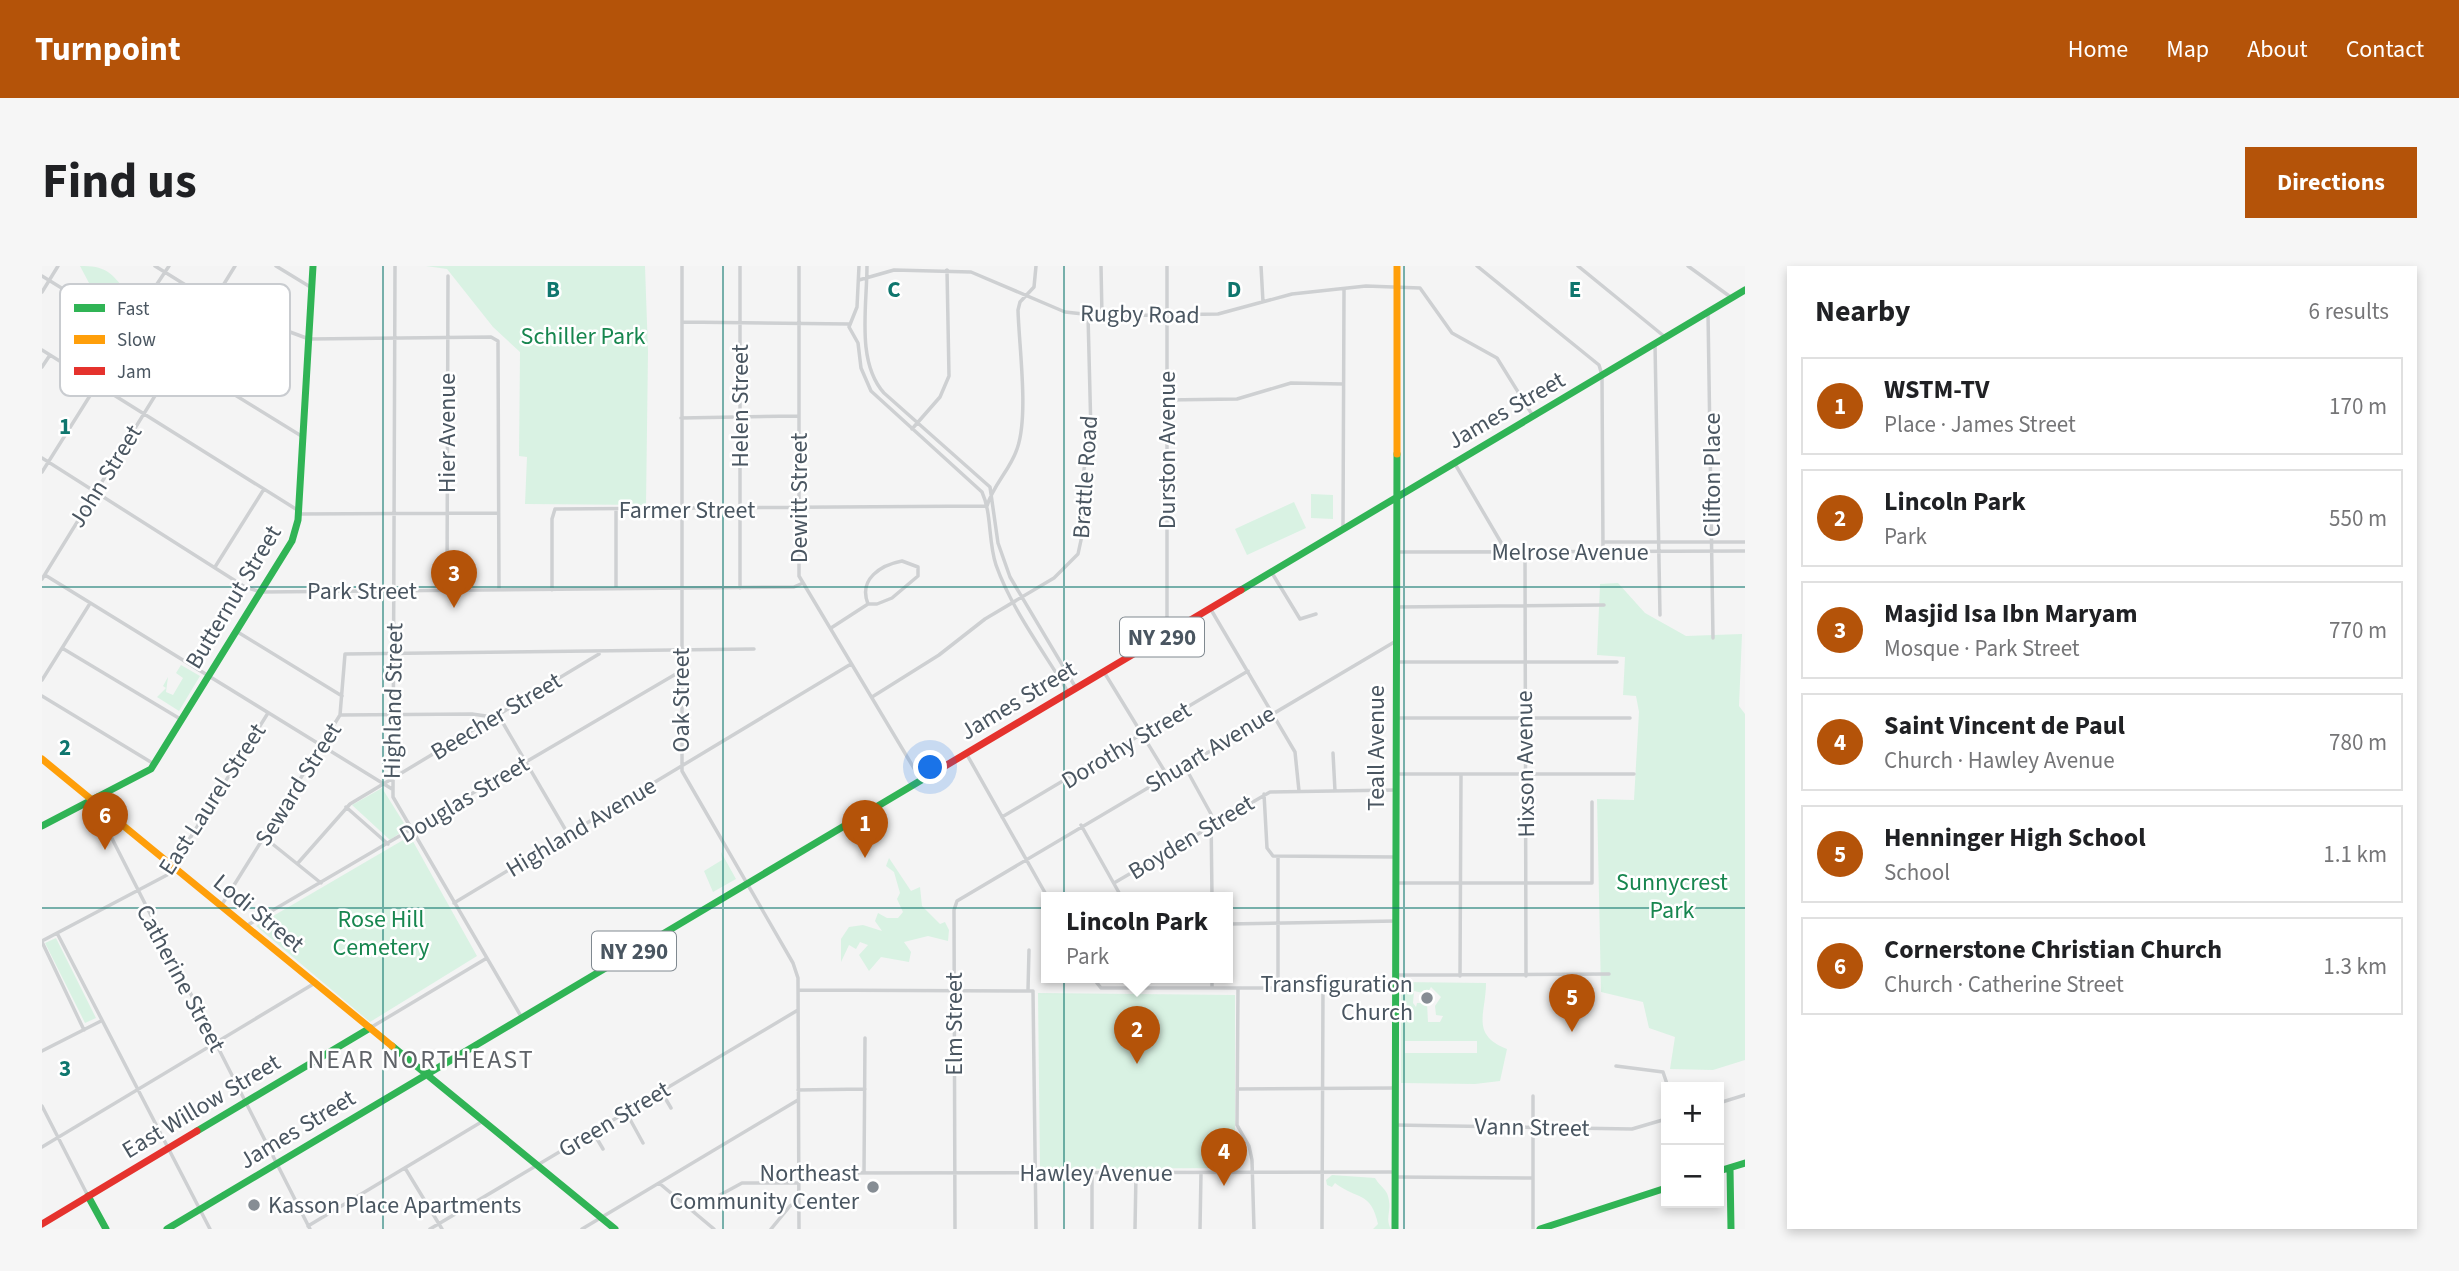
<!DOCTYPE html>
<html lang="en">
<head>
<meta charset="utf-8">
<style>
	:root { --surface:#fff; --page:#f6f6f6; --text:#202124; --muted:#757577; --line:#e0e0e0; --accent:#b45309 }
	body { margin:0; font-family:"Source Sans 3",sans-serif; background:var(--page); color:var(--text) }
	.controls { position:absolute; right:21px; bottom:21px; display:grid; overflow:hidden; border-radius:0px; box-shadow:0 4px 10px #0003 }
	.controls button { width:63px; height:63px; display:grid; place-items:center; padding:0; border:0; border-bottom:2px solid var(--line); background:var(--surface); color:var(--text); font:35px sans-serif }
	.you { position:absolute; left:889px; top:502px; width:24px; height:24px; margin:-18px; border:5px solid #fff; border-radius:50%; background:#1a73e8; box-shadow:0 0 0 10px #1a73e833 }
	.badge { display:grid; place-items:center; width:46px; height:46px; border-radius:50%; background:var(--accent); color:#fff; font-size:23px; font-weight:700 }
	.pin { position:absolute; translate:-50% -58px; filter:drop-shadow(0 2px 4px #0008) }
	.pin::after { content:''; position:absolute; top:37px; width:24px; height:21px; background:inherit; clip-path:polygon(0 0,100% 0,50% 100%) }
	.popup { position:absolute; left:999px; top:626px; width:192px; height:91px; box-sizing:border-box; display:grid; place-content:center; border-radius:0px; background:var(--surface); filter:drop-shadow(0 2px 5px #0005); font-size:23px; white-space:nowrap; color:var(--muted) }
	.popup b { font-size:26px; color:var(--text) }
	.popup::after { content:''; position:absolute; left:50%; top:100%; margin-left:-14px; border:14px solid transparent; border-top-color:var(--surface) }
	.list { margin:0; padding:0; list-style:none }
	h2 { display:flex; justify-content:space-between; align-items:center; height:91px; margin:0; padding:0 28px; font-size:30px }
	h2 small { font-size:23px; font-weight:400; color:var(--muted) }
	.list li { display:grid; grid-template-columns:46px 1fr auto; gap:21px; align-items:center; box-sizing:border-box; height:98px; margin:0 14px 14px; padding:0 14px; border:2px solid var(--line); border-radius:0px }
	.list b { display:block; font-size:26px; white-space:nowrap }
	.list p { margin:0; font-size:23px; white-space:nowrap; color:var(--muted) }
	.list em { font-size:23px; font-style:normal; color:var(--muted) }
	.map { position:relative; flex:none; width:1703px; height:963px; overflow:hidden; border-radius:0px }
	header { display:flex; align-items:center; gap:42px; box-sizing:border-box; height:98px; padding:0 35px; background:var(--accent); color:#fff }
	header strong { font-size:33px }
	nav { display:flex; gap:38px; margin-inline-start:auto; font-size:24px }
	.intro { display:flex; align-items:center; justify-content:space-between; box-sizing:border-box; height:168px; padding:0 42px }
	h1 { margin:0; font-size:49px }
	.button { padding:18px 32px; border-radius:0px; background:var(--accent); color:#fff; font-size:24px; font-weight:700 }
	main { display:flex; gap:42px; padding:0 42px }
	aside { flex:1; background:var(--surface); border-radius:0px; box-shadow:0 4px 10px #0003 }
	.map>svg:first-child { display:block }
	.green { fill:#d9f2e3; fill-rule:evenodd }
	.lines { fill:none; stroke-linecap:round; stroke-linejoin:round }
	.street { stroke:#ced0d2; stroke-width:3.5 }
	.fast { stroke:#30b455; stroke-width:7 }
	.slow { stroke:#ff9f0a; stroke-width:7 }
	.jam { stroke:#e5322d; stroke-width:7 }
	.grid { fill:none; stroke:#0f766e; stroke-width:2; stroke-opacity:0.55 }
	.poi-dot { fill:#868d94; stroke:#fff; stroke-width:2.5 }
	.labels { text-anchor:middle; stroke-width:5; stroke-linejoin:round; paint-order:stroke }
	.shield { fill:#fff; stroke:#808990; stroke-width:2 }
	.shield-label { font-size:23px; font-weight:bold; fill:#4a5661 }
	.street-label { font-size:24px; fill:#4a5661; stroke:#fff }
	.park-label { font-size:24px; fill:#17864f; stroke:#fff }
	.poi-label { font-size:24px; fill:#4a5661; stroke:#fff; text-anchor:end }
	.neighbourhood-label { font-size:26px; letter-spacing:2px; fill:#5f6368; stroke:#fff }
	.key { fill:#fff; stroke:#c9ccd0; stroke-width:2 }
	.key-label { font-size:19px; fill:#4a5661 }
	.grid-label { font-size:23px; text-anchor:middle; font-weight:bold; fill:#0f766e; stroke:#fff; stroke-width:5; stroke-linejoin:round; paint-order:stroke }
</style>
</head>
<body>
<header>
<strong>Turnpoint</strong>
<nav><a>Home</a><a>Map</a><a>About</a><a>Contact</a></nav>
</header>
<div class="intro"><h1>Find us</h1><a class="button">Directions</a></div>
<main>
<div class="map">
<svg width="1703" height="963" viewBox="0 0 1703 963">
	<rect width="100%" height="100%" fill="#f4f4f4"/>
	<!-- green -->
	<path class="green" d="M 38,0 C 63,0 68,5 84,25 L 80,33 L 137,77 L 130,87 L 40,31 L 47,17 Z
		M 384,0 L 603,0 L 606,86 L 604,239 L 483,238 L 485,191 L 477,190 L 478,86 L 451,61 L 405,3 Z
		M 1269,228 L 1291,229 L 1291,253 L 1269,252 Z
		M 1252,236 L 1264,262 L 1205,289 L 1193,263 Z
		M 1576,317 L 1603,347 L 1644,370 L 1700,368 L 1697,440 L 1703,448 L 1703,794 L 1671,804 L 1628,803 L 1633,771 L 1607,762 L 1601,736 L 1559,726 L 1555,533 L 1592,534 L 1597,446 L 1594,430 L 1581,429 L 1583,391 L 1555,389 L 1558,318 Z
		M 139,399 L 158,410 L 137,445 L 115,431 L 124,422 L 121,420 L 126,411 L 124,426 L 131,429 L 141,412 L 134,407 Z
		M 340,522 L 365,562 L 348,574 L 310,539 Z
		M 368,570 L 435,690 L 328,756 L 214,660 Z
		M 679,586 L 694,613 L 671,626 L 662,605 L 680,594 Z
		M 847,592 L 869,625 L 878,621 L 880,640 L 898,658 L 903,656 L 907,664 L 906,675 L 886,670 L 862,676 L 869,686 L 867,696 L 839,691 L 827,705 L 817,689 L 826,679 L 818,676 L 814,683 L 807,679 L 799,696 L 799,673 L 807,661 L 821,659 L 840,665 L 833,655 L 836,647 L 845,652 L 856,652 L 861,646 L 855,633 L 858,627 L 852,606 L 844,600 Z
		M 14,672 L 54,752 L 43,757 L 3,677 Z
		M 1359,716 L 1444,717 C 1444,748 1428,768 1465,783 L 1458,815 L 1433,818 L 1359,817 ZM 1389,721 L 1399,731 L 1393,740 L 1394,749 L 1401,750 L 1398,756 L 1386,756 L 1385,737 L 1375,737 L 1374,741 L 1371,737 L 1372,725 L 1385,728 ZM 1363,775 L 1435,775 L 1435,787 L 1363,787 Z
		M 996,727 L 1193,729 L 1193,867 C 1199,876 1205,885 1201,897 L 1187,902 L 998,903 Z
		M 1290,909 L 1333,912 C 1338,921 1346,923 1347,935 C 1349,946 1343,953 1349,963 L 1331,963 L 1336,958 C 1329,925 1315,934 1293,917 L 1290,921 L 1285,919 L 1284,914 Z"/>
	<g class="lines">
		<!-- street -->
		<path class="street" d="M 113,0 L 171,36
			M 234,0 L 270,22
			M 353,0 L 351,531 L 480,752
			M 640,0 L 640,505 L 751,697 L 756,712 L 757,963
			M 757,0 L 757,310 L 879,514
			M 817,0 L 815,41 L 807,61 L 816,77 L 819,102 L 829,125 L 940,226 C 950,248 946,275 954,299 C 970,344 1002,386 1026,426
			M 825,0 C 825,40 814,96 842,127 L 948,221 L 956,277 L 968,311 L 1034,422
			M 1059,0 L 1060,50
			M 1219,0 L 1221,36
			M 1435,0 L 1557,99 L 1560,109 L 1561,286
			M 1536,0 L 1623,71
			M 1646,0 L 1690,32
			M 0,10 L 261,171
			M 817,14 L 852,4 L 929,6 L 1023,46 L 1060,50 L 1176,48 L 1250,28 L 1324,20 L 1378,22 L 1410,67 L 1455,92 L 1491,150
			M 0,26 L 16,0
			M 103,36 L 127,0
			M 209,39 L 248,66 L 267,73 L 449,71 L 456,75 L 457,324
			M 1666,46 L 1671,372
			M 640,56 L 807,58
			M 1613,78 L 1618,349
			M 0,84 L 257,245
			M 0,101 L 8,89
			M 1124,134 L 1195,133 L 1249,117 L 1301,118
			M 639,152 L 756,150
			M 870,163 L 898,131 L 907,110 L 905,4
			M 0,192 L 203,321 L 219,326 L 752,321 L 761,317
			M 1413,198 L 1464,285
			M 0,206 L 88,66
			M 574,245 L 574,323
			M 256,248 L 456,247
			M 1301,263 L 1302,24
			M 1562,276 L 1703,276
			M 1355,286 L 1703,285
			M 1483,286 L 1484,710
			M 173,301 L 222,223
			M 1230,307 L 1258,353 L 1274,348
			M 3,309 L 350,523
			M 0,313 L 193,0
			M 698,322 L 698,0
			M 510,324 L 510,253 L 513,243 L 945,240 C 951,219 968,204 975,183 C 987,150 977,81 976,44 L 978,36 L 992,21 L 994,0
			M 405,325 L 406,10
			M 1354,341 L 1562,339
			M 1168,342 L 1253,486 L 1257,525
			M 789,362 L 826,338 L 835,338 L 850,332 L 876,310 L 876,301 L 860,295 C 839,299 816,313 826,338
			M 194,365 L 300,430
			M 1125,368 L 1125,0
			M 20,382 L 140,454
			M 1353,396 L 1575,396
			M 1062,406 L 1125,509
			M 0,414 L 47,339
			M 0,430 L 112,498
			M 830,431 L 897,389 L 943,353 L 1012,312 L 1036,288 L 1041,265 L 1042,203 L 1049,168 L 1046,49
			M 298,449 L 430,448 L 458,452 L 526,568
			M 1354,452 L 1588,452
			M 924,487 L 1006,632
			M 1291,487 L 1293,525
			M 1142,499 L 1169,548 L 1170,632
			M 1353,508 L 1592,508
			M 1222,528 L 1225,582 L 1231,590 L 1354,591
			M 52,537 L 268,963
			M 304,541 L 346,578
			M 960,551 L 1206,405
			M 1039,559 L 1080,632
			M 223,572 L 279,617
			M 256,597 L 308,538 L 557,388
			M 1072,617 L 1228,526 L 1353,524
			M 1353,617 L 1550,617 L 1550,536
			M 412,637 L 809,398
			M 179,640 L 298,449 L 303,388 L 712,383
			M 1186,658 L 1354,655
			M 204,660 L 639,405
			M 15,667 L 168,963
			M 0,675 L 125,609 L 226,447
			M 0,676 L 42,764
			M 1354,709 L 1567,708
			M 1418,710 L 1419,508
			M 1051,712 L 1059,722 L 1354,722
			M 1170,712 L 1170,722
			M 1196,722 L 1195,859 L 1207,880 L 1210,894 L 1212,963
			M 1236,722 L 1236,591
			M 756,724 L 991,725 L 994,963
			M 986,724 L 987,684
			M 328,762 L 445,692
			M 0,785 L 59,755
			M 1574,800 L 1621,806 L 1626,821
			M 1195,823 L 1354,822
			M 756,824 L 823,823
			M 619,825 L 629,842
			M 1677,837 L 1703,829
			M 0,840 L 46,930
			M 584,846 L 601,877
			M 1353,859 L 1590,863 L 1624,853
			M 551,866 L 561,883
			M 0,881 L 273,717
			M 363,902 L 400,963
			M 756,907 L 1353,906
			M 822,907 L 823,772
			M 1050,908 L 1050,963
			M 1353,911 L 1491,912
			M 617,917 L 672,963
			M 678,929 L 700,917 L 756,917
			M 266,960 L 441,855
			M 388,963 L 756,744
			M 540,963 L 756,834
			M 729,963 L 748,940 L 756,935
			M 913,963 L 912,644 L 915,635 L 1354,375
			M 1093,963 L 1094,907
			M 1158,963 L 1159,907
			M 1280,963 L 1281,721
			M 1491,963 L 1491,830"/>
		<!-- fast -->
		<path class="fast" d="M 1199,324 L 1703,24
			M 0,560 L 109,503 L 250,275 L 256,254 L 271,0
			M 350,780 L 573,963
			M 155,865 L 328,762
			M 1688,902 L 1689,963
			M 1677,905 L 1703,897
			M 46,930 L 64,963
			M 125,963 L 893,506
			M 1353,963 L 1355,188
			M 1498,963 L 1624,922"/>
		<!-- slow -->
		<path class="slow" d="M 1355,188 L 1355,0
			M 0,493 L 350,780
			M 60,556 L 68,549"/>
		<!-- jam -->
		<path class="jam" d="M 893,506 L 1199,324
			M 0,958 L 155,865"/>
	</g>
	<!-- grid -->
	<path class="grid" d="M 341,0 L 341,963M 681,0 L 681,963M 1022,0 L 1022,963M 1362,0 L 1362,963M 0,321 L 1703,321M 0,642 L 1703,642"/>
	<!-- markers -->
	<g class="poi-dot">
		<circle cx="1385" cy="732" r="7"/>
		<circle cx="831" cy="921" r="7"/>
		<circle cx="212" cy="939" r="7"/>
	</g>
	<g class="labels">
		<!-- shield labels -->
		<g class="shield">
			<rect x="1078" y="351.5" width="84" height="39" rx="5"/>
			<rect x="550" y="665.5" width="84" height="39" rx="5"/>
		</g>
		<g class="shield-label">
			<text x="1120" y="379">NY 290</text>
			<text x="592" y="693">NY 290</text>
		</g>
		<!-- street labels -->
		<g class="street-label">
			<text transform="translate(1098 48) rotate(1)" y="8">Rugby Road</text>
			<text transform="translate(698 140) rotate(-90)" y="8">Helen Street</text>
			<text transform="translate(1464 144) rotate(-30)" y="8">James Street</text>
			<text transform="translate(405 167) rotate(-90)" y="8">Hier Avenue</text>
			<text transform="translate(1125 184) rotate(-90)" y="8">Durston Avenue</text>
			<text transform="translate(1670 209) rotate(-90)" y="8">Clifton Place</text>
			<text transform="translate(63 210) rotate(-58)" y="8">John Street</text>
			<text transform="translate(1043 211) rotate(-86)" y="8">Brattle Road</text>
			<text transform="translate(757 232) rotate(-90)" y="8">Dewitt Street</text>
			<text x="645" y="252">Farmer Street</text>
			<text x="1528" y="294">Melrose Avenue</text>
			<text x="320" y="333">Park Street</text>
			<text transform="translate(191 331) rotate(-59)" y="8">Butternut Street</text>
			<text transform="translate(639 434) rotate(-90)" y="8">Oak Street</text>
			<text transform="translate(976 434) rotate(-31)" y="8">James Street</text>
			<text transform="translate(351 435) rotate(-89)" y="8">Highland Street</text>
			<text transform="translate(454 450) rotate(-31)" y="8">Beecher Street</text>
			<text transform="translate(1084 479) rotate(-31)" y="8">Dorothy Street</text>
			<text transform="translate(1334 482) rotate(-90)" y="8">Teall Avenue</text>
			<text transform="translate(1168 483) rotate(-31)" y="8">Shuart Avenue</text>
			<text transform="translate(1483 498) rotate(-91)" y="8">Hixson Avenue</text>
			<text transform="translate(256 518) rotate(-58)" y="8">Seward Street</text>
			<text transform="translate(170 533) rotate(-57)" y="8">East Laurel Street</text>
			<text transform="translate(422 533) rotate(-31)" y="8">Douglas Street</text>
			<text transform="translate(539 561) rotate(-31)" y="8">Highland Avenue</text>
			<text transform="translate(1149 571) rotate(-31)" y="8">Boyden Street</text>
			<text transform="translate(217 647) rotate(39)" y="8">Lodi Street</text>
			<text transform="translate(139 712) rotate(62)" y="8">Catherine Street</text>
			<text transform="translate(912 758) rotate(-90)" y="8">Elm Street</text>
			<text transform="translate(159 840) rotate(-31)" y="8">East Willow Street</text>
			<text transform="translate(572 853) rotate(-31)" y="8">Green Street</text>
			<text transform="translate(1490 861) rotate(1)" y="8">Vann Street</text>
			<text transform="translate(255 863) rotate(-31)" y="8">James Street</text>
			<text x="1054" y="915">Hawley Avenue</text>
		</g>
		<!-- park labels -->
		<g class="park-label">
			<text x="541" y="78">Schiller Park</text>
			<text x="1630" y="624">Sunnycrest<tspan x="1630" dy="28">Park</tspan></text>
			<text x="339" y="661">Rose Hill<tspan x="339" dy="28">Cemetery</tspan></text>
		</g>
		<!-- poi labels -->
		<g class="poi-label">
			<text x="1371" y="726">Transfiguration<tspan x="1371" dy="28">Church</tspan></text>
			<text x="817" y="915">Northeast<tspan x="817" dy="28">Community Center</tspan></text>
			<text x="226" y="947" text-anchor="start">Kasson Place Apartments</text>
		</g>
		<!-- neighbourhood labels -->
		<g class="neighbourhood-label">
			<text x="379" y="802">NEAR NORTHEAST</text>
		</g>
	</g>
	<!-- legend -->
	<rect x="18" y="18" width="230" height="112" rx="10" class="key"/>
	<rect x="32" y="38" width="31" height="8" fill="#30b455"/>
	<rect x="32" y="69" width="31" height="9" fill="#ff9f0a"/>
	<rect x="32" y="101" width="31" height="8" fill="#e5322d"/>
	<g class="key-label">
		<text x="75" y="49">Fast</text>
		<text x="75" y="80">Slow</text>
		<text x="75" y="112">Jam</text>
	</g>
	<g class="grid-label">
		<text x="511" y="31">B</text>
		<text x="852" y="31">C</text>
		<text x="1192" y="31">D</text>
		<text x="1533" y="31">E</text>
		<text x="23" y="168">1</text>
		<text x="23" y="489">2</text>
		<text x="23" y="810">3</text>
	</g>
</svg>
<div class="controls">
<button>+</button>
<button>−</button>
</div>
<div class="you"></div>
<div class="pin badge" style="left:823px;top:592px">1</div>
<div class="pin badge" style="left:1095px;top:798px">2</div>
<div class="popup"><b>Lincoln Park</b>Park</div>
<div class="pin badge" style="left:412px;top:342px">3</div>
<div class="pin badge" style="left:1182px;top:920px">4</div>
<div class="pin badge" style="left:1530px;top:766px">5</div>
<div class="pin badge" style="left:63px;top:584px">6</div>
</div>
<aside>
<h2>Nearby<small>6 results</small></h2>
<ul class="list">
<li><span class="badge">1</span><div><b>WSTM-TV</b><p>Place · James Street</p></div><em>170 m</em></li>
<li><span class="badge">2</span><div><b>Lincoln Park</b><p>Park</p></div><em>550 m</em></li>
<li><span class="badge">3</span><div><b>Masjid Isa Ibn Maryam</b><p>Mosque · Park Street</p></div><em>770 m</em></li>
<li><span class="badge">4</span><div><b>Saint Vincent de Paul</b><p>Church · Hawley Avenue</p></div><em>780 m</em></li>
<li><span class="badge">5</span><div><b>Henninger High School</b><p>School</p></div><em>1.1 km</em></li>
<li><span class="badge">6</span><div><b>Cornerstone Christian Church</b><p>Church · Catherine Street</p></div><em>1.3 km</em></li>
</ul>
</aside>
</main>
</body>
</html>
